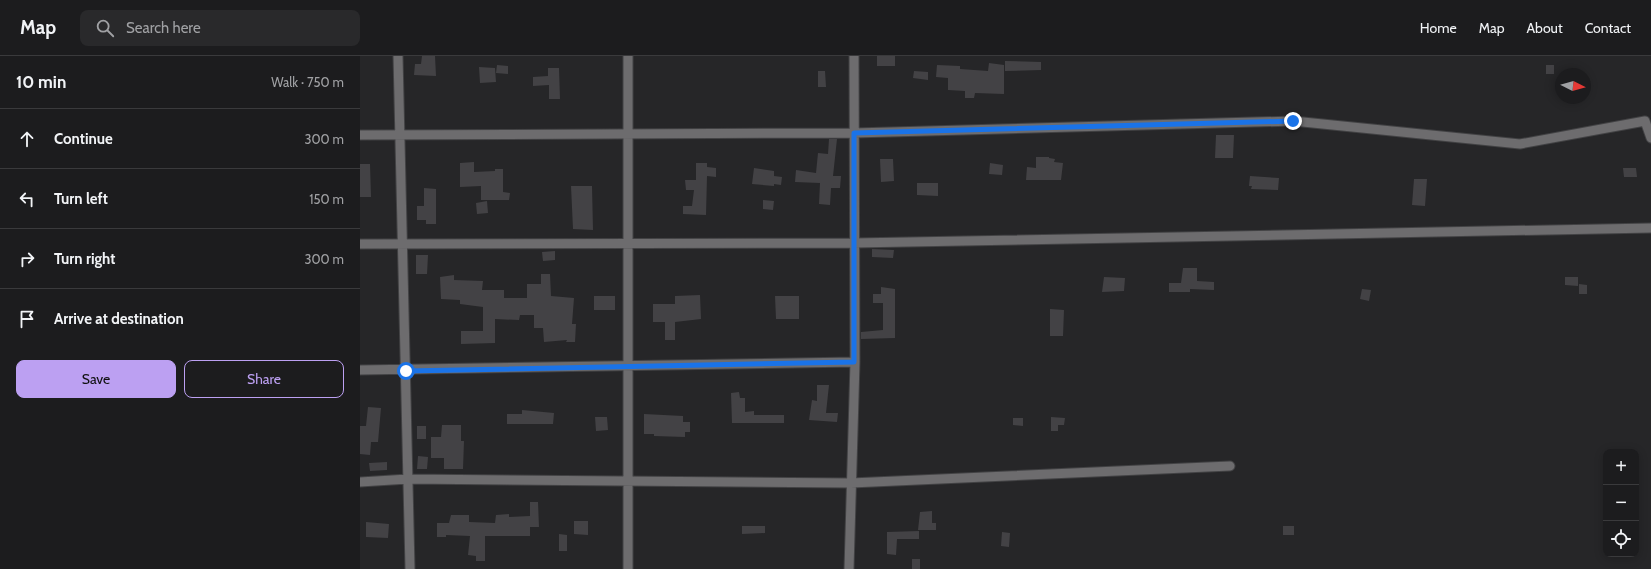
<!DOCTYPE html>
<html lang="en">
<head>
<meta charset="utf-8">
<style>
	:root { --surface:#1c1c1e; --page:#29292b; --text:#f1f3f6; --muted:#a0a1a4; --line:#3a3a3c; --accent:#bca0f2 }
	body { margin:0; font-family:Cabin,sans-serif; background:var(--page); color:var(--text) }
	.controls { position:absolute; right:12px; bottom:12px; display:grid; overflow:hidden; border-radius:8px; box-shadow:0 2px 10px #0003 }
	.controls button { width:36px; height:36px; display:grid; place-items:center; padding:0; border:0; border-bottom:1px solid var(--line); background:var(--surface); color:var(--text); font:20px sans-serif }
	.compass { position:absolute; left:1195px; top:12px; width:36px; height:36px; border-radius:50%; background:var(--surface); box-shadow:0 2px 10px #0003; rotate:96deg }
	.stop { position:absolute; width:12px; height:12px; margin:-9px; border:3px solid #1a73e8; border-radius:50%; background:#fff }
	.stop.end { background:#1a73e8; border-color:#fff; box-shadow:0 1px 4px #0008 }
	.list { margin:0; padding:0; list-style:none }
	h2 { display:flex; justify-content:space-between; align-items:center; height:52px; margin:0; padding:0 16px; font-size:17px }
	h2 small { font-size:13px; font-weight:400; color:var(--muted) }
	.list li { display:grid; grid-template-columns:26px 1fr auto; gap:12px; align-items:center; box-sizing:border-box; height:60px; padding:0 16px; border-top:1px solid var(--line) }
	.list b { display:block; font-size:15px; white-space:nowrap }
	.list em { font-size:13px; font-style:normal; color:var(--muted) }
	.actions { display:flex; gap:8px; padding:12px 16px }
	.actions a { flex:1; padding:9px 0; border:1px solid var(--accent); border-radius:8px; text-align:center; font-size:14px; color:var(--accent) }
	.actions .main { background:var(--accent); color:#111 }
	.icon { flex:none; width:22px; height:22px; fill:none; stroke:currentColor; stroke-width:2; stroke-linecap:round; stroke-linejoin:round }
	.map { position:relative; flex:none; width:1291px; height:513px; overflow:hidden }
	header { display:flex; align-items:center; gap:24px; box-sizing:border-box; height:56px; padding:0 20px; background:var(--surface); border-bottom:1px solid var(--line) }
	header strong { font-size:19px }
	nav { display:flex; gap:22px; margin-inline-start:auto; font-size:14px }
	.search { width:280px; height:36px; background:var(--page); display:flex; align-items:center; gap:10px; box-sizing:border-box; padding:0 14px; border-radius:8px; color:var(--muted); font-size:15px }
	main { display:flex }
	aside { flex:1; background:var(--surface) }
	.map>svg:first-child { display:block }
	.building { fill:#434245 }
	.lines { fill:none; stroke-linecap:round; stroke-linejoin:round }
	.street-casing { stroke:#424244; stroke-width:11 }
	.street { stroke:#6d6c6e; stroke-width:9 }
	.route { stroke:#1a73e8; stroke-width:5 }
</style>
</head>
<body>
<header>
<strong>Map</strong>
<div class="search"><svg class="icon" aria-label="search" viewBox="0 0 24 24"><circle cx="10" cy="10" r="6"/><path d="M15 15l6 6"/></svg>Search here</div>
<nav><a>Home</a><a>Map</a><a>About</a><a>Contact</a></nav>
</header>
<main>
<aside>
<h2>10 min<small>Walk · 750 m</small></h2>
<ul class="list">
<li><svg class="icon" aria-label="ahead" viewBox="0 0 24 24"><path d="M12 20V5M6 11l6-6 6 6"/></svg><div><b>Continue</b></div><em>300 m</em></li>
<li><svg class="icon" aria-label="left" viewBox="0 0 24 24"><path d="M17 20v-9H6M10 6l-5 5 5 5"/></svg><div><b>Turn left</b></div><em>150 m</em></li>
<li><svg class="icon" aria-label="right" viewBox="0 0 24 24"><path d="M7 20v-9h11M14 6l5 5-5 5"/></svg><div><b>Turn right</b></div><em>300 m</em></li>
<li><svg class="icon" aria-label="arrive" viewBox="0 0 24 24"><path d="M6 21V4h12l-3 4 3 4H6"/></svg><div><b>Arrive at destination</b></div></li>
</ul>
<div class="actions"><a class="main">Save</a><a>Share</a></div>
</aside>
<div class="map">
<svg width="1291" height="513" viewBox="0 0 1291 513">
	<rect width="100%" height="100%" fill="#262628"/>
	<!-- building -->
	<path class="building" d="M 62,0 L 75,0 L 76,20 L 54,19 L 55,8 L 61,8 Z
		M 517,0 L 535,0 L 535,10 L 517,10 Z
		M 645,5 L 681,6 L 681,14 L 645,15 Z
		M 629,7 L 644,9 L 644,38 L 615,37 L 614,42 L 605,42 L 605,35 L 588,34 L 588,22 L 576,21 L 577,9 L 600,10 L 600,13 L 628,15 Z
		M 137,9 L 148,10 L 148,18 L 136,17 Z
		M 1186,9 L 1194,9 L 1194,18 L 1186,18 Z
		M 119,11 L 135,12 L 136,26 L 120,27 Z
		M 188,12 L 199,12 L 200,43 L 189,43 L 189,29 L 173,30 L 173,21 L 188,20 Z
		M 458,15 L 465,15 L 466,31 L 458,31 Z
		M 554,15 L 568,16 L 568,24 L 553,22 Z
		M 856,79 L 874,79 L 873,102 L 855,102 Z
		M 469,83 L 477,83 L 473,120 L 481,120 L 480,132 L 471,132 L 470,149 L 459,148 L 460,127 L 435,126 L 436,114 L 456,117 L 458,97 L 468,98 Z
		M 676,101 L 689,101 L 689,102 L 695,103 L 694,106 L 703,107 L 701,124 L 666,124 L 667,111 L 676,112 Z
		M 520,103 L 533,103 L 534,125 L 521,126 Z
		M 114,106 L 114,116 L 135,115 L 135,113 L 143,113 L 143,136 L 150,137 L 149,144 L 121,144 L 121,130 L 100,131 L 100,107 Z
		M 336,107 L 347,107 L 347,111 L 356,112 L 356,121 L 347,120 L 346,159 L 323,158 L 323,150 L 332,150 L 334,134 L 326,134 L 325,124 L 336,124 Z
		M 630,107 L 643,109 L 642,119 L 629,118 Z
		M 0,108 L 10,108 L 11,141 L 0,141 Z
		M 394,112 L 414,115 L 414,120 L 422,121 L 421,129 L 414,128 L 414,130 L 392,128 Z
		M 1263,112 L 1276,112 L 1277,121 L 1264,121 Z
		M 890,120 L 919,122 L 918,134 L 891,133 L 892,130 L 889,130 Z
		M 1054,123 L 1067,123 L 1065,150 L 1052,149 Z
		M 557,127 L 578,127 L 578,140 L 557,139 Z
		M 211,130 L 232,130 L 233,174 L 213,173 Z
		M 64,132 L 76,133 L 76,168 L 66,168 L 66,164 L 57,164 L 57,150 L 64,150 Z
		M 403,144 L 414,145 L 413,154 L 403,153 Z
		M 127,145 L 128,157 L 117,158 L 116,147 Z
		M 512,193 L 534,194 L 533,202 L 512,201 Z
		M 195,195 L 195,204 L 183,205 L 182,196 Z
		M 56,199 L 68,199 L 67,218 L 56,218 Z
		M 823,212 L 837,212 L 837,225 L 854,226 L 854,234 L 830,233 L 830,236 L 809,236 L 809,227 L 821,227 Z
		M 181,218 L 190,218 L 191,240 L 214,242 L 212,268 L 216,268 L 215,286 L 206,286 L 207,284 L 184,286 L 183,272 L 174,272 L 174,259 L 160,259 L 159,264 L 135,263 L 135,287 L 101,288 L 101,275 L 123,275 L 123,251 L 100,248 L 100,244 L 81,243 L 80,221 L 94,219 L 94,224 L 123,225 L 122,234 L 144,234 L 144,242 L 167,242 L 167,228 L 181,228 Z
		M 744,221 L 765,222 L 764,235 L 742,236 Z
		M 1205,221 L 1218,221 L 1218,230 L 1205,229 Z
		M 1219,228 L 1227,229 L 1227,238 L 1219,238 Z
		M 521,231 L 535,233 L 535,282 L 501,283 L 501,276 L 523,274 L 523,247 L 513,247 L 513,238 L 521,238 Z
		M 1002,233 L 1011,234 L 1009,245 L 1000,243 Z
		M 340,239 L 341,263 L 315,266 L 315,284 L 305,284 L 305,266 L 293,266 L 293,248 L 315,248 L 315,240 Z
		M 234,240 L 255,240 L 255,254 L 234,254 Z
		M 415,240 L 439,240 L 439,263 L 416,263 Z
		M 690,253 L 704,254 L 703,280 L 690,280 Z
		M 457,329 L 469,329 L 466,357 L 478,357 L 477,366 L 449,364 L 452,344 L 457,345 Z
		M 379,336 L 380,342 L 385,342 L 385,356 L 394,355 L 394,359 L 424,359 L 424,367 L 372,367 L 371,337 Z
		M 8,351 L 21,352 L 18,386 L 11,386 L 10,399 L 0,398 L 0,370 L 6,370 Z
		M 162,354 L 194,357 L 193,368 L 147,368 L 147,358 L 162,358 Z
		M 284,358 L 323,360 L 323,366 L 330,366 L 330,376 L 325,376 L 325,381 L 294,380 L 294,378 L 284,378 Z
		M 235,361 L 247,361 L 248,374 L 236,375 Z
		M 691,361 L 705,362 L 704,369 L 698,369 L 698,375 L 691,375 Z
		M 653,362 L 663,362 L 663,370 L 653,369 Z
		M 82,369 L 101,369 L 101,385 L 104,385 L 103,413 L 84,413 L 84,402 L 71,402 L 71,381 L 81,381 Z
		M 57,370 L 66,370 L 66,383 L 57,383 Z
		M 58,400 L 68,401 L 67,413 L 57,413 Z
		M 27,406 L 27,414 L 10,415 L 9,407 Z
		M 170,446 L 178,446 L 179,471 L 170,471 L 170,480 L 125,480 L 125,505 L 116,505 L 116,500 L 108,499 L 110,480 L 86,479 L 86,481 L 77,481 L 77,467 L 89,467 L 91,459 L 109,459 L 109,466 L 135,467 L 136,459 L 149,458 L 149,461 L 170,460 Z
		M 572,455 L 572,467 L 576,467 L 576,474 L 558,474 L 560,456 Z
		M 214,465 L 228,465 L 228,479 L 214,478 Z
		M 6,466 L 29,468 L 28,482 L 6,481 Z
		M 382,470 L 405,470 L 405,477 L 382,478 Z
		M 923,470 L 934,470 L 934,479 L 923,479 Z
		M 559,475 L 559,483 L 537,483 L 536,499 L 527,498 L 527,476 Z
		M 642,476 L 650,477 L 649,491 L 641,490 Z
		M 199,478 L 207,479 L 207,495 L 199,495 Z
		M 552,503 L 560,503 L 560,513 L 552,513 Z"/>
	<g class="lines">
		<!-- street casing -->
		<g class="street-casing">
			<path id="street" d="M 38,0 L 50,513
				M 0,79 L 494,77 L 933,65 L 1160,88 L 1285,65 L 1291,82
				M 0,188 L 494,187 L 1291,172
				M 0,314 L 495,306
				M 0,426 L 48,423 L 491,427 L 870,410
				M 268,513 L 268,0
				M 489,513 L 495,306 L 494,0"/>
		</g>
		<!-- street -->
		<use href="#street" class="street"/>
	</g>
	<g class="lines">
		<!-- route -->
		<path class="route" d="M 46,315 L 494,306 L 494,77 L 933,65"/>
	</g>
</svg>
<div class="controls">
<button>+</button>
<button>−</button>
<button><svg class="icon" aria-label="locate" viewBox="0 0 24 24"><circle cx="12" cy="12" r="6"/><path d="M12 2v4M12 18v4M2 12h4M18 12h4"/></svg></button>
</div>
<svg class="compass" viewBox="-18 -18 36 36"><path d="M0-13l5 13h-10z" fill="#e53935"/><path d="M0 13l5-13h-10z" fill="#a0a1a4"/></svg>
<div class="stop" style="left:46px;top:315px"></div>
<div class="stop end" style="left:933px;top:65px"></div>
</div>
</main>
</body>
</html>
